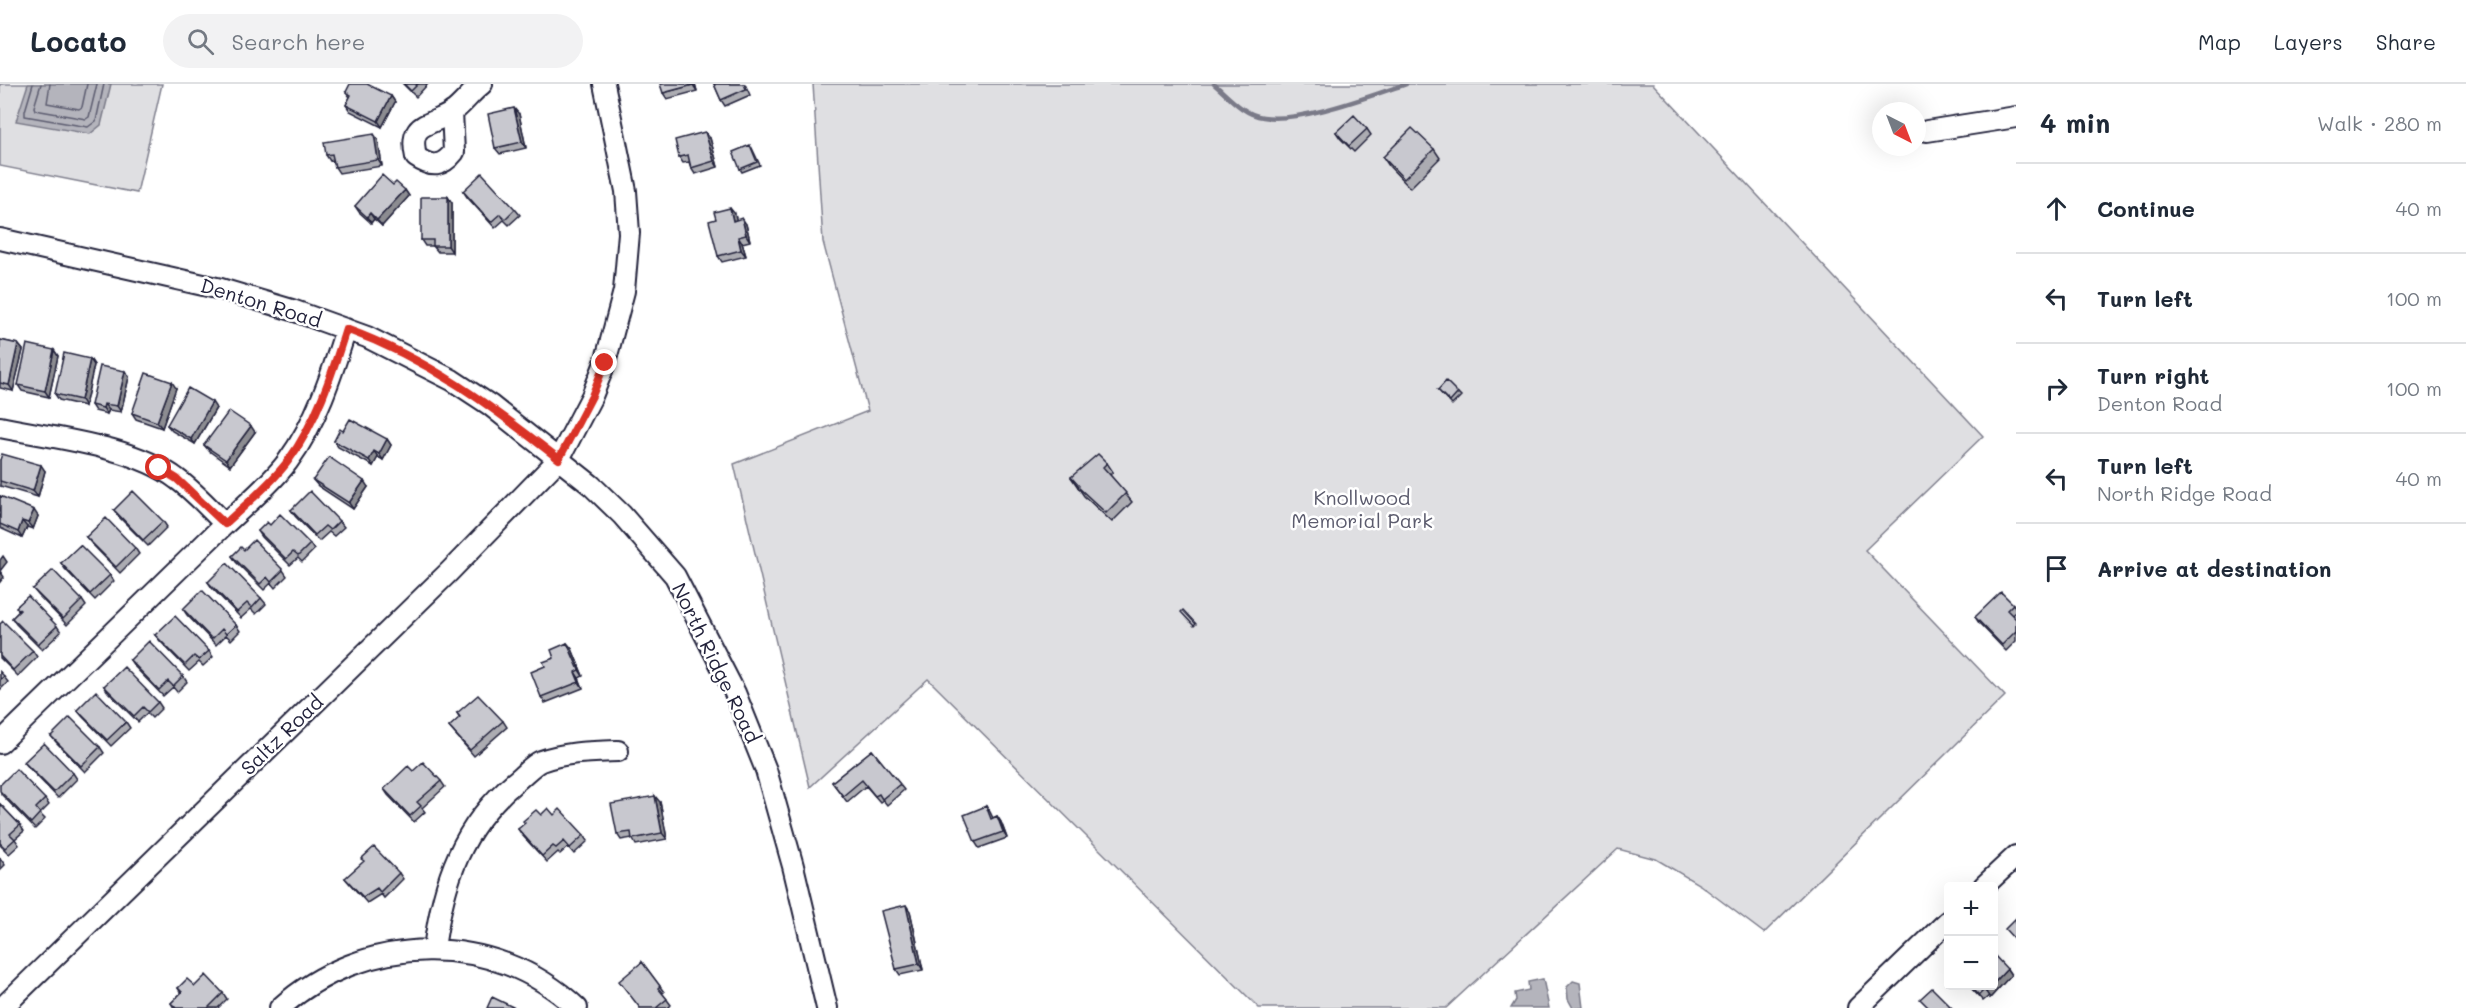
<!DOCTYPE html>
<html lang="en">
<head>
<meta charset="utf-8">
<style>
	:root { --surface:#fff; --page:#f2f2f3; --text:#1f2937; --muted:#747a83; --line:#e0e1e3 }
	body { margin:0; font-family:Mali,sans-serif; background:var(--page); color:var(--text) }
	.controls { position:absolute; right:18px; bottom:18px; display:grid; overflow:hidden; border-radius:6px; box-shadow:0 6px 24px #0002 }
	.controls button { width:54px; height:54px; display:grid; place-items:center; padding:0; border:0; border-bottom:2px solid var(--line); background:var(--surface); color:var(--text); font:30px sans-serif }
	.compass { position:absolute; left:1872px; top:18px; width:54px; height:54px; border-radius:50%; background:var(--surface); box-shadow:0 6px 24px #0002; rotate:138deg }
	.stop { position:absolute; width:18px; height:18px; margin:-14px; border:4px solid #d93025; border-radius:50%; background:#fff }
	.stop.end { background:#d93025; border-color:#fff; box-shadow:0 2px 6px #0008 }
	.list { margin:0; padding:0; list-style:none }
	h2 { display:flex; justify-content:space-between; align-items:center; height:78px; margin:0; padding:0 24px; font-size:26px }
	h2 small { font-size:20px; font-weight:400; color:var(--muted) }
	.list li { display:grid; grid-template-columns:39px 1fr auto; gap:18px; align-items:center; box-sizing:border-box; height:90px; padding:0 24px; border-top:2px solid var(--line) }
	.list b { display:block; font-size:22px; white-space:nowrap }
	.list p { margin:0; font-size:20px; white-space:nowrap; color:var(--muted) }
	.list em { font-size:20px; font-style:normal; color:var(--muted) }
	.icon { flex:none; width:33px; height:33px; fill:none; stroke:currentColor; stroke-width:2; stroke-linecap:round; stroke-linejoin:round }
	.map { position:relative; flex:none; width:2016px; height:924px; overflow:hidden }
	header { display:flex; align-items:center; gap:36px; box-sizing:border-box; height:84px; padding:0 30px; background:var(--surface); border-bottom:2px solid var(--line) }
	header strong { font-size:28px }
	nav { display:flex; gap:33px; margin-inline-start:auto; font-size:21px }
	.search { width:420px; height:54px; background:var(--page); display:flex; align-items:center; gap:15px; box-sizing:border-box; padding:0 21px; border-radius:33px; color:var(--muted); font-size:22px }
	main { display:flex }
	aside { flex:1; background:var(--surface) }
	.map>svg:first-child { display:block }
	.green { fill:#dfdfe2; stroke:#80808e; stroke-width:1.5 }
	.water { fill:#b4b4bc; stroke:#7a7a88; stroke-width:1.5 }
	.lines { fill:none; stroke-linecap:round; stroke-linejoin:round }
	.shore { stroke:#5c5c6f; stroke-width:1.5 }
	.stream { stroke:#7a7a88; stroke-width:4.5 }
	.minor-casing { stroke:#22223b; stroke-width:24 }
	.minor { stroke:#fff; stroke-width:20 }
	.wall { fill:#acacb2; stroke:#22223b; stroke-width:1.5 }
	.shaded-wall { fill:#8c8c91; stroke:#22223b; stroke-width:1.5 }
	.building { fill:#c8c8cf; stroke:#22223b; stroke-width:1.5 }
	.route { stroke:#d93025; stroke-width:8 }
	.labels { text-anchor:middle; stroke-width:5; stroke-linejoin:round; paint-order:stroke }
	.street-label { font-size:20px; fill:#22223b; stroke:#fff }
	.park-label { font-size:20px; fill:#5b5b6d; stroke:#fff }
</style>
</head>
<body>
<header>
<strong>Locato</strong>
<div class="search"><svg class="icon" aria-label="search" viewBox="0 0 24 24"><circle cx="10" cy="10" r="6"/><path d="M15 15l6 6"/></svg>Search here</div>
<nav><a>Map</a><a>Layers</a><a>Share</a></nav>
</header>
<main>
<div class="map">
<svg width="2016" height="924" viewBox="0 0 2016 924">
	<rect width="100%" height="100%" fill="#fff"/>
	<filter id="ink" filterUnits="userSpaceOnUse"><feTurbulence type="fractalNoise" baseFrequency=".0167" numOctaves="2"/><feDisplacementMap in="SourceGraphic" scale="12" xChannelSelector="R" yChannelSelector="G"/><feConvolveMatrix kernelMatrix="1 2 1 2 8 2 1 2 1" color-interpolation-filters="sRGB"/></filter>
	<g filter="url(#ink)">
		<!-- green -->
		<path class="green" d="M 0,0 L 162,0 L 137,109 L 0,82 Z
			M 813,0 L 1653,0 L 1983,352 L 1865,466 L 2005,612 L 1764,849 L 1700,801 L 1656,775 L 1618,765 L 1446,924 L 1259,924 L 928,595 L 810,703 L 734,380 L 868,327 L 823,158 Z"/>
		<!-- water -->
		<path class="water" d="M 28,0 L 111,0 L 101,41 L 90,50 L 16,37 Z
			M 1543,895 L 1549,924 L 1511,924 L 1516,916 L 1515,909 L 1529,906 L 1528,898 Z
			M 1573,897 L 1580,899 L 1583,924 L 1573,924 L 1568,915 L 1567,903 Z"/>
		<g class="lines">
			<!-- shore -->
			<path class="shore" d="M 33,0 L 25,27 L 25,32 L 88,43 L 96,37 L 104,0
				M 41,0 L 34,23 L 35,26 L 86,35 L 89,33 L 97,0
				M 50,0 L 47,19 L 79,25 L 82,23 L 87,0"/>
			<!-- stream -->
			<path class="stream" d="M 1214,0 C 1228,12 1244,31 1263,33 C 1300,39 1370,12 1406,0"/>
			<!-- minor casing -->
			<g class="minor-casing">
				<path id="minor" d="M 452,28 L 454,68 C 442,83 432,84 416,73 C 408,38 428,43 451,29 C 462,22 471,8 482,0
					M 1927,47 L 2016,33
					M 0,155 L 221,205 L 292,226 L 367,253 L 452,296 L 490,321 L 591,401 L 622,431 L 675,492 L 735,609 L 766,686 L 793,782 L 827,924
					M 0,343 C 53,354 134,362 177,395 C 195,408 210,425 225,440 C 246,420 271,400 288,377 C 316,339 332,290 346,245
					M 0,659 L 225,440
					M 1984,802 L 2016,772
					M 434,865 C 443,797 462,742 516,697 C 524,691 532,681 541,677 C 566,668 592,668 618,667
					M 2,924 L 449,488 L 559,375 L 592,312 L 605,279 L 624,207 L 629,149 L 626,107 L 604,0
					M 280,924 C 363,849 493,845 577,924
					M 1858,924 L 1948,837"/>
			</g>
			<!-- minor -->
			<use href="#minor" class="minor"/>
		</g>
		<!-- wall -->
		<path class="wall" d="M 403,0 L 428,0 L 416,13 Z
			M 695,0 L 697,7 L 667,15 L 663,9 Z
			M 714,0 L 745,0 L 750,11 L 725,22 L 721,16 Z
			M 346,8 L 391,12 L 395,18 L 382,43 L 350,27 L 346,21 L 350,13 Z
			M 519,30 L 526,64 L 500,70 L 495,64 Z
			M 1367,45 L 1371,51 L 1354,68 L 1340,54 L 1336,48 Z
			M 710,54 L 718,83 L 695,90 L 691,84 L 689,78 L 683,79 L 679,73 Z
			M 378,56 L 382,82 L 339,89 L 335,83 L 333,76 L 330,77 L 326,71 Z
			M 752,64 L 760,81 L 742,88 L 740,85 Z
			M 1434,65 L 1440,74 L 1410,104 L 1389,82 L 1383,73 Z
			M 393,101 L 405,106 L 409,112 L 382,142 L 374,135 L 371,139 L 359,128 L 355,122 Z
			M 463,107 L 515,125 L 520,131 L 509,141 L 504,136 L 495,144 L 467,113 Z
			M 448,113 L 452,119 L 452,168 L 438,168 L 433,162 L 425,162 L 421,156 Z
			M 735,130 L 736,136 L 746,140 L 750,157 L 742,159 L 746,172 L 722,178 L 718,172 Z
			M 0,256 L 18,260 L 23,266 L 13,307 L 0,304 Z
			M 54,266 L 58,272 L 49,313 L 22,307 L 18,301 Z
			M 90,275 L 94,281 L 85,322 L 59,316 L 55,310 Z
			M 129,293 L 121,328 L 109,326 L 107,330 L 95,327 L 91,321 Z
			M 176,304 L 162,344 L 136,335 L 132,329 Z
			M 1438,306 L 1458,309 L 1461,312 L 1452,321 Z
			M 216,324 L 195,360 L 172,347 L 167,341 Z
			M 343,347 L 387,355 L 391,361 L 383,376 L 378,373 L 373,382 L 338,363 L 334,357 Z
			M 255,348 L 230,382 L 209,367 L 204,361 Z
			M 0,376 L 45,387 L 38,413 L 0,402 Z
			M 1107,379 L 1113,388 L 1110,391 L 1132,418 L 1112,438 L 1084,412 L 1071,393 Z
			M 313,396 L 368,403 L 353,425 L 318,402 Z
			M 0,412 L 38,432 L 33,445 L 27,443 L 22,454 L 0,444 Z
			M 114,426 L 163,437 L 167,443 L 148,462 L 118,432 Z
			M 291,426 L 339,437 L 344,443 L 334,452 L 329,448 L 319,457 L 295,432 Z
			M 270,441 L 310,460 L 314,466 L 302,478 L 298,474 L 290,481 L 262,453 L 258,447 Z
			M 86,453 L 135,464 L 139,470 L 120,489 L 91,459 Z
			M 244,466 L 283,486 L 287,492 L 275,504 L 271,499 L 264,506 L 236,478 L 232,472 Z
			M 61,479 L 110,491 L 114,497 L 95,516 L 65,485 Z
			M 208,498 L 261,514 L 266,520 L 256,530 L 251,525 L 241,534 L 212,504 Z
			M 33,505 L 82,516 L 86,522 L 67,541 L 38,511 Z
			M 2013,520 L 2016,524 L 2016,527 L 2012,531 L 2016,535 L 2016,557 L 2006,567 L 1979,539 L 1975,533 Z
			M 16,523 L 57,542 L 61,548 L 42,566 L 16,540 L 12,534 L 19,527 Z
			M 183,525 L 236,541 L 240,547 L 231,556 L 226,551 L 216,561 L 187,531 Z
			M 0,540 L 33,567 L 37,573 L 18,592 L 0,574 Z
			M 155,551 L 209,567 L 213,573 L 203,582 L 199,578 L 189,587 L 160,557 Z
			M 567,559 L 572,565 L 583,592 L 579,594 L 583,604 L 545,619 L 541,613 L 545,582 Z
			M 130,576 L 183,592 L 187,598 L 177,608 L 173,603 L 163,612 L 134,582 Z
			M 0,588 L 8,598 L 0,606 Z
			M 104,602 L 158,618 L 162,624 L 152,634 L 147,629 L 138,638 L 108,608 Z
			M 77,626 L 126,638 L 130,644 L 111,662 L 82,632 Z
			M 457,629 L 503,637 L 507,643 L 474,672 L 449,643 L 460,634 Z
			M 51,652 L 100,663 L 104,669 L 85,688 L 56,658 Z
			M 872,666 L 904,706 L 887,721 L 883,716 L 880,718 L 866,702 L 847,718 L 832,698 Z
			M 24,678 L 73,689 L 77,695 L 58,714 L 29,684 Z
			M 413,687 L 441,697 L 445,703 L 422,724 L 425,728 L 414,738 L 388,711 L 384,705 Z
			M 0,701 L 45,715 L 49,721 L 40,730 L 45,735 L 35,745 L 1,710 Z
			M 660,718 L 667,755 L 636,761 L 632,754 L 621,756 L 617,750 Z
			M 0,720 L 20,741 L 24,747 L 15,755 L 19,761 L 9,770 L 0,761 Z
			M 986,722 L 990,728 L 993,734 L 997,732 L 1001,738 L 1007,754 L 979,764 L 975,758 Z
			M 541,731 L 554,731 L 584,751 L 588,757 L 574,770 L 568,763 L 560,770 L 558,768 L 547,778 L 522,751 L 518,745 Z
			M 0,774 L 5,781 L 0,786 Z
			M 399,789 L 403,795 L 384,814 L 381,810 L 367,819 L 350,800 L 345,794 Z
			M 910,827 L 923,886 L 900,891 L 896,885 Z
			M 642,878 L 664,908 L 662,909 L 671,921 L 668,924 L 640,924 Z
			M 2007,885 L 2011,891 L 1990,914 L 1989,912 L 1983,917 L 1969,902 L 1994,902 Z
			M 195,902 L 223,909 L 227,915 L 218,924 L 174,924 L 171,919 L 181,909 L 178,904 Z"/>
		<!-- shaded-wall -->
		<path class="shaded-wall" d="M 692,0 L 695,0 L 697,7 L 693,1 Z
			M 391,12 L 395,18 L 382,43 L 378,37 Z
			M 514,24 L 519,30 L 526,64 L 522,58 Z
			M 705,48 L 710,54 L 718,83 L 714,77 Z
			M 374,50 L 378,56 L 382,82 L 378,76 Z
			M 405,106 L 409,112 L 382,142 L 377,136 Z
			M 448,113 L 452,119 L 452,168 L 448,162 Z
			M 730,124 L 735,130 L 738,143 L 733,137 Z
			M 370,129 L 374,135 L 371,139 L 367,133 Z
			M 742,134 L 746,140 L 750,157 L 746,151 Z
			M 738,153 L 742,159 L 746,172 L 741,166 Z
			M 18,260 L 23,266 L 13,307 L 9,301 Z
			M 54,266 L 58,272 L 49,313 L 45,307 Z
			M 90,275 L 94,281 L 85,322 L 81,316 Z
			M 125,287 L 129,293 L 121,328 L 117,322 Z
			M 172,298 L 176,304 L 162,344 L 157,338 Z
			M 212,318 L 216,324 L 195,360 L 191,355 Z
			M 104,320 L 109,326 L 107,330 L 103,324 Z
			M 251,342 L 255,348 L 230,382 L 226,376 Z
			M 387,355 L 391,361 L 383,376 L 379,370 Z
			M 374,367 L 378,373 L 373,382 L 369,376 Z
			M 41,381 L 45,387 L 38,413 L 33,407 Z
			M 364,397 L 368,403 L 353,425 L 349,419 Z
			M 34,426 L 38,432 L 33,445 L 28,439 Z
			M 22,437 L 27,443 L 22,454 L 18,448 Z
			M 3,472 L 7,478 L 0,487 L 0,476 Z
			M 0,487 L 4,493 L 0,498 Z
			M 567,559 L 572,565 L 583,592 L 579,586 Z
			M 575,588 L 579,594 L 583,604 L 579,598 Z
			M 655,712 L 660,718 L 667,755 L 662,749 Z
			M 997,732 L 1001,738 L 1007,754 L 1003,748 Z
			M 906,821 L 910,827 L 923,886 L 919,880 Z
			M 2007,885 L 2011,891 L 1990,914 L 1986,908 L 1992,902 L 1994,902 L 1994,899 Z"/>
		<!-- building -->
		<path class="building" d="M 350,0 L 367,0 L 391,12 L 378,37 L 346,21 L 351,11 L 346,8 Z
			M 404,0 L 418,0 L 411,7 Z
			M 660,0 L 692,0 L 693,1 L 663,9 Z
			M 714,0 L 744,0 L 746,5 L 721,16 Z
			M 514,24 L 522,58 L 495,64 L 488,30 Z
			M 1354,31 L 1367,45 L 1349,62 L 1336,48 Z
			M 1412,44 L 1434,65 L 1404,95 L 1383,73 Z
			M 705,48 L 714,77 L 691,84 L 688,71 L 679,73 L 675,56 Z
			M 374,50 L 378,76 L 335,83 L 332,70 L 326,71 L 324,58 Z
			M 750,61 L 757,78 L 740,85 L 733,68 Z
			M 482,89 L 515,125 L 505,135 L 500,130 L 491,138 L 463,107 Z
			M 382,91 L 393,101 L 396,98 L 405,106 L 377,136 L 370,129 L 367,133 L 355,122 Z
			M 421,113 L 448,113 L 448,162 L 433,162 L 433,156 L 421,156 Z
			M 730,124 L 733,137 L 742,134 L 746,151 L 738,153 L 741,166 L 718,172 L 709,137 L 716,135 L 714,128 Z
			M 0,256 L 18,260 L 9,301 L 0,299 Z
			M 27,260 L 54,266 L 45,307 L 18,301 Z
			M 64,269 L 90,275 L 81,316 L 55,310 Z
			M 100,282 L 125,287 L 117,322 L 104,320 L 103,324 L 91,321 Z
			M 146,289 L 172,298 L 157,338 L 132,329 Z
			M 1446,297 L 1458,309 L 1450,318 L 1438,306 Z
			M 188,304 L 212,318 L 191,355 L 167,341 Z
			M 229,327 L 251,342 L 226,376 L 204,361 Z
			M 350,335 L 387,355 L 379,370 L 374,367 L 369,376 L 334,357 L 340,345 L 343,347 Z
			M 2,370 L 41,381 L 33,407 L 0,397 L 0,376 Z
			M 1098,370 L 1107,379 L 1103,383 L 1126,409 L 1106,429 L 1078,403 L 1079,402 L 1071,393 Z
			M 329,373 L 364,397 L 349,419 L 313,396 Z
			M 133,407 L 163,437 L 143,456 L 114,426 Z
			M 310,407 L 339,437 L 330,446 L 325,442 L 315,451 L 291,426 Z
			M 0,412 L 34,426 L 28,439 L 22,437 L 18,448 L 0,440 Z
			M 280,430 L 310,460 L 298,472 L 293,468 L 286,475 L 258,447 L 267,438 L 270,441 Z
			M 106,434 L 135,464 L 116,483 L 86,453 Z
			M 254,456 L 283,486 L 271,498 L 267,493 L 260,500 L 232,472 L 241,463 L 244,466 Z
			M 80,461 L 110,491 L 90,510 L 61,479 Z
			M 227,479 L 261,514 L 252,524 L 247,519 L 237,528 L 208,498 Z
			M 53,486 L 82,516 L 63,535 L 33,505 Z
			M 202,506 L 236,541 L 226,550 L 222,545 L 212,555 L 183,525 Z
			M 2001,508 L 2013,520 L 2007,526 L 2016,535 L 2016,547 L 2002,561 L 1975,533 Z
			M 28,512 L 57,542 L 38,560 L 12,534 L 20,526 L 16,523 Z
			M 1183,526 L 1196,540 L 1194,542 L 1181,528 Z
			M 175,532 L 209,567 L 199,576 L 194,572 L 185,581 L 155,551 Z
			M 3,537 L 33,567 L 13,586 L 0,572 L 0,540 Z
			M 149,557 L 183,592 L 173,602 L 168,597 L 159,606 L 130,576 Z
			M 567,559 L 579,586 L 575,588 L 579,598 L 541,613 L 531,588 L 545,582 L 543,578 L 554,574 L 551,566 Z
			M 124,583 L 158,618 L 148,628 L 143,623 L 134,632 L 104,602 Z
			M 0,588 L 4,592 L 0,596 Z
			M 96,607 L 126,638 L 107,656 L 77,626 Z
			M 478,611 L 503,637 L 470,666 L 449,643 L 460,633 L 457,629 Z
			M 70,633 L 100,663 L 81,682 L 51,652 Z
			M 44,659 L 73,689 L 54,708 L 24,678 Z
			M 872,666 L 900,700 L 882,715 L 879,710 L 875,712 L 862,696 L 843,712 L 832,698 Z
			M 423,678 L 441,697 L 417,718 L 421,722 L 410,732 L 384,705 L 408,682 L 413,687 Z
			M 16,685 L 45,715 L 36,724 L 40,729 L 31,739 L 0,707 L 0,701 Z
			M 655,712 L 662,749 L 632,755 L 631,748 L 617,750 L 611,720 Z
			M 0,720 L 20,741 L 10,750 L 15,755 L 5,764 L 0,759 Z
			M 986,722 L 991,735 L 997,732 L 1003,748 L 975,758 L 964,731 Z
			M 548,724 L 554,731 L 560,725 L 584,751 L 570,764 L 564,757 L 556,764 L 553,762 L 542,772 L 518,745 L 525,739 L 523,737 L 536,726 L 541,731 Z
			M 374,763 L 399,789 L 380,808 L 377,804 L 363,813 L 345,794 L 364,777 L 361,775 Z
			M 906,821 L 919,880 L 896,885 L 881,827 Z
			M 2016,834 L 2016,857 L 2005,845 Z
			M 1994,871 L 2007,885 L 1994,899 Z
			M 642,878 L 660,902 L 658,904 L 667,915 L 656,924 L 640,924 L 619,897 Z
			M 206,891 L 223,909 L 208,924 L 176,924 L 171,919 L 182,908 L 178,904 L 187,895 L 195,902 Z
			M 1970,902 L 1992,902 L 1986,908 L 1984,906 L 1979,911 Z
			M 1932,904 L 1952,924 L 1929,924 L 1920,915 Z
			M 492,913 L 515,924 L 487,924 Z"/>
	</g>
	<g class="lines" filter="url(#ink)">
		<!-- route -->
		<path class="route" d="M 159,384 L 177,395 L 225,440 C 246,420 271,400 288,377 C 316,339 332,290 346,245 C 429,275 490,321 559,375 L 592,312 L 605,279"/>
	</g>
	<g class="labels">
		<!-- street labels -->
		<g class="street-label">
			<text transform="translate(261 219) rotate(17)" y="7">Denton Road</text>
			<text transform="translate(716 579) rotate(64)" y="7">North Ridge Road</text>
			<text transform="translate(282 651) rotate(-44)" y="7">Saltz Road</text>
		</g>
		<!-- park labels -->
		<g class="park-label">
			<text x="1362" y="421">Knollwood<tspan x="1362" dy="23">Memorial Park</tspan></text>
		</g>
	</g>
</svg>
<div class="controls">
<button>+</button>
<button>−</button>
</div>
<svg class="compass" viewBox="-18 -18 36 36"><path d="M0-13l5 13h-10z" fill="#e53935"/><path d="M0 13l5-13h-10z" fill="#747a83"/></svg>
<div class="stop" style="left:159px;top:384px"></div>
<div class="stop end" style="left:605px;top:279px"></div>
</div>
<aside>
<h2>4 min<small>Walk · 280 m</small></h2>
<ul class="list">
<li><svg class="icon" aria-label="ahead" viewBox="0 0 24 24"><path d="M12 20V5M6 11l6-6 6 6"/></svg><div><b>Continue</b></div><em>40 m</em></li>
<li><svg class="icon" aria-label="left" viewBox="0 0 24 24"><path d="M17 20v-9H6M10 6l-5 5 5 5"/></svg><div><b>Turn left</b></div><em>100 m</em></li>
<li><svg class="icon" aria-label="right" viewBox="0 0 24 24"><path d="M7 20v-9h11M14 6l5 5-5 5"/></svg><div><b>Turn right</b><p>Denton Road</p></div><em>100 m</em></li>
<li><svg class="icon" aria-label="left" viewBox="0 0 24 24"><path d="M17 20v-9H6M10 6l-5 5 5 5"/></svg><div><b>Turn left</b><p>North Ridge Road</p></div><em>40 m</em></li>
<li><svg class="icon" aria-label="arrive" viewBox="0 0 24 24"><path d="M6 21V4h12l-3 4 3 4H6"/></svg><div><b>Arrive at destination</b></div></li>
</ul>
</aside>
</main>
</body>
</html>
